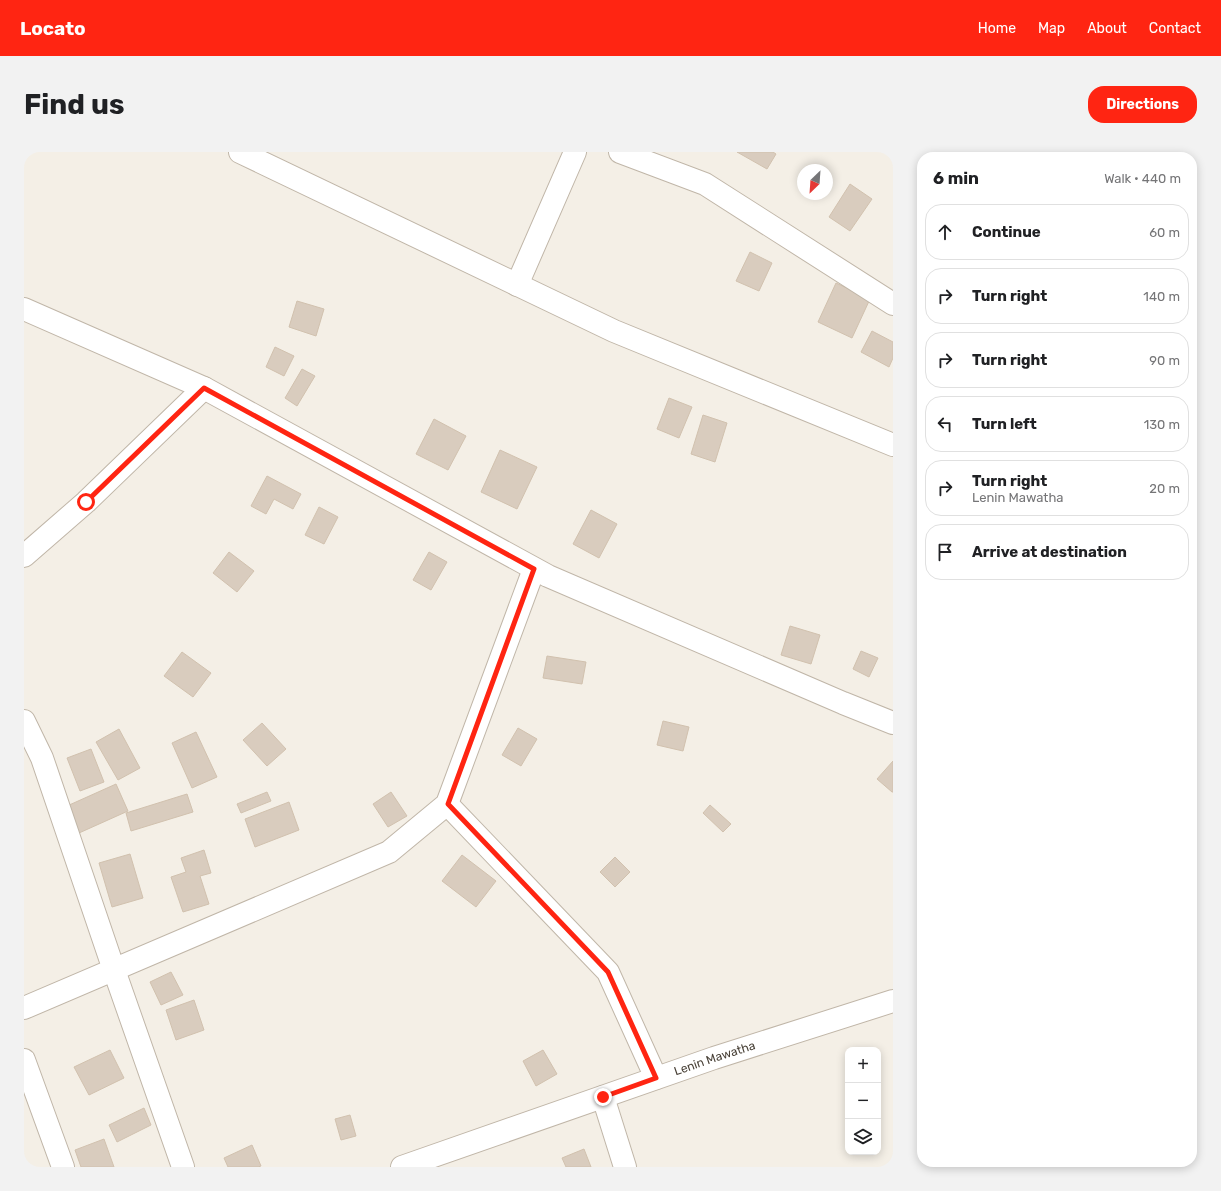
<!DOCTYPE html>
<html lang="en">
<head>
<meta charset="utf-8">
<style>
	:root { --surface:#fff; --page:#f2f2f2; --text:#202124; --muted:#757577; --line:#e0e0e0; --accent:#ff2512 }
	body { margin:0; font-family:Rubik,sans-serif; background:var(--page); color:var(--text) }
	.controls { position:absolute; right:12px; bottom:12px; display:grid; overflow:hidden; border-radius:8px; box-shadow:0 2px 10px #0003 }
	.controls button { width:36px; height:36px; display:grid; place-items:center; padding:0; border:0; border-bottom:1px solid var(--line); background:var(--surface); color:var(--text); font:20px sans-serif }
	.compass { position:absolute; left:773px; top:12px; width:36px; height:36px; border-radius:50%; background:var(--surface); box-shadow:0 2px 10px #0003; rotate:205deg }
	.stop { position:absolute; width:12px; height:12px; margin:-9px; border:3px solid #ff2512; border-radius:50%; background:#fff }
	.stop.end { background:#ff2512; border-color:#fff; box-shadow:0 1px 4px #0008 }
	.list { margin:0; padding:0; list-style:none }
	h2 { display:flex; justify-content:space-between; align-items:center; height:52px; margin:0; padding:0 16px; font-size:17px }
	h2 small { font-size:13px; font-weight:400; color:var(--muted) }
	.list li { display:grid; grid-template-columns:26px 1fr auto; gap:12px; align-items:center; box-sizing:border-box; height:56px; margin:0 8px 8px; padding:0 8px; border:1px solid var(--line); border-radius:16px }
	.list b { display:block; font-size:15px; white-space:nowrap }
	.list p { margin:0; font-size:13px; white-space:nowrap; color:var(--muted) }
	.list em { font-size:13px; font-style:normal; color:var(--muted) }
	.icon { flex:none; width:22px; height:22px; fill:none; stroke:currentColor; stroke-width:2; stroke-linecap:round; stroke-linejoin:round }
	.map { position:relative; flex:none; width:869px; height:1015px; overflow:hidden; border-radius:16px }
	header { display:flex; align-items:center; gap:24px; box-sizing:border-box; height:56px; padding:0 20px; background:var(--accent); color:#fff }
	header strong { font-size:19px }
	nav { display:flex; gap:22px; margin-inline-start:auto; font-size:14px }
	.intro { display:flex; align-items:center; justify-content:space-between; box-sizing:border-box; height:96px; padding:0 24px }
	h1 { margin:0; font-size:28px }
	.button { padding:10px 18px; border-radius:16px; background:var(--accent); color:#fff; font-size:14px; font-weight:700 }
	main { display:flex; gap:24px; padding:0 24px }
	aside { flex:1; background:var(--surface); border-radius:16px; box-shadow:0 2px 10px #0003 }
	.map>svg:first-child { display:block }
	.building { fill:#d9ccbe; stroke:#d1c1ae }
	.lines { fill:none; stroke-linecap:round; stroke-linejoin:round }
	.minor-casing { stroke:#c0b6a8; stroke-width:24 }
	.minor { stroke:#fff; stroke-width:22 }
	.route { stroke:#ff2512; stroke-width:5 }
	.labels { text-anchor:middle; stroke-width:3; stroke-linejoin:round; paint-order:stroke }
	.street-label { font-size:12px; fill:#473f35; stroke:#fff }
</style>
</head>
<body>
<header>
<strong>Locato</strong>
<nav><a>Home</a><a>Map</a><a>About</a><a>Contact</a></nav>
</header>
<div class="intro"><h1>Find us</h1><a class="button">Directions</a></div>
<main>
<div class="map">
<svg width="869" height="1015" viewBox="0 0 869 1015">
	<rect width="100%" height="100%" fill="#f4efe6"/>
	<!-- building -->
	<path class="building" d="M 713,0 L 749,0 L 752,2 L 743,17 Z
		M 826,32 L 848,47 L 826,79 L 805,65 Z
		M 726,100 L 748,111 L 735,139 L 712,129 Z
		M 812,131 L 846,147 L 828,186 L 794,170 Z
		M 273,149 L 300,157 L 292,184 L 265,175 Z
		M 848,179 L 869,190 L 869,206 L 865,215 L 837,200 Z
		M 251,195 L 270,204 L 260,224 L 242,215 Z
		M 278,217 L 291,224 L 273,254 L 261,246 Z
		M 645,246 L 668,255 L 655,286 L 633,277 Z
		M 679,263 L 703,271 L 691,310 L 667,302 Z
		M 410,267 L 442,284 L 424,318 L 392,302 Z
		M 476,298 L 513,315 L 493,357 L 457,340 Z
		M 243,324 L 277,342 L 269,357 L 250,347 L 242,362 L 227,354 Z
		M 295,355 L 314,365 L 300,392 L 281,383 Z
		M 567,358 L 593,372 L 575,406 L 549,392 Z
		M 205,400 L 230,419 L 213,440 L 189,421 Z
		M 405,400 L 423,410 L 407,438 L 389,428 Z
		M 766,474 L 796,483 L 787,512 L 757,503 Z
		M 837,499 L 854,506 L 845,525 L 829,517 Z
		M 158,500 L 187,521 L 169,545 L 140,524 Z
		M 523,504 L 562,510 L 558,532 L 519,526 Z
		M 639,569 L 665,575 L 659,599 L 633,593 Z
		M 238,571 L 262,597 L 243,614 L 219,588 Z
		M 494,576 L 513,587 L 497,614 L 478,603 Z
		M 95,577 L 116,616 L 94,628 L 72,590 Z
		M 172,580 L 193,625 L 168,636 L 148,591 Z
		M 67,597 L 80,630 L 56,639 L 43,606 Z
		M 869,609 L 869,640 L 868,640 L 853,627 Z
		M 92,632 L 104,659 L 55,681 L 43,654 Z
		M 243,640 L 247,649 L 217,661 L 213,652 Z
		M 367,640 L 383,664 L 364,675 L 349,652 Z
		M 163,642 L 169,660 L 107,679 L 102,661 Z
		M 265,650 L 275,678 L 231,695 L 221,667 Z
		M 686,653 L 707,672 L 699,680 L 679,661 Z
		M 180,698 L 187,721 L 176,724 L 185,752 L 159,760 L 147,725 L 162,720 L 157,706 Z
		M 106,702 L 119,746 L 88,755 L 75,711 Z
		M 438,703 L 472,729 L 452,755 L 418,729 Z
		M 591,705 L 606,720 L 591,735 L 576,720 Z
		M 147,820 L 159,843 L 137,853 L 126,830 Z
		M 170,848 L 180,878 L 152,888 L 142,858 Z
		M 86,898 L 100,926 L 65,943 L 50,915 Z
		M 519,898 L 533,922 L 512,934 L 499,909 Z
		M 120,956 L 127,973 L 93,990 L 85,973 Z
		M 326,963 L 332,984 L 317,988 L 311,967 Z
		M 80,987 L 90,1015 L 57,1015 L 51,998 Z
		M 228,993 L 237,1014 L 234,1015 L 204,1015 L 200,1006 Z
		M 560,997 L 567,1015 L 542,1015 L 538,1006 Z"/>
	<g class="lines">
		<!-- minor casing -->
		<g class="minor-casing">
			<g id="minor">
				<path d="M 216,0 L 590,179 L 869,293"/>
				<path d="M 596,0 L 681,32 L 869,152"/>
				<path d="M 493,133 L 551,0"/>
				<path d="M 0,157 L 180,236 L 524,424 L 819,551 L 869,571"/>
				<path d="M 0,404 L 62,350 L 180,236"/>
				<path d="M 0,569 L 18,606 L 90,818 L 159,1015"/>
				<path d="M 423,652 L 584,820 L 632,926"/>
				<path d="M 0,856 L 365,700 L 423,652 L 510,417"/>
				<path d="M 0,908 L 39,1015"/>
				<path d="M 579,945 L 601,1015"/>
				<path id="s1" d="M 378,1015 L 690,906 L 869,849"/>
			</g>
		</g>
		<!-- minor -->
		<use href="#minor" class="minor"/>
	</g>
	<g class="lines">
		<!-- route -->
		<path class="route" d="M 62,350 L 180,236 L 510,417 L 424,652 L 584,820 L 632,926 L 579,945"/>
	</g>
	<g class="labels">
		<!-- street labels -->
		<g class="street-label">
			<text dy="4" stroke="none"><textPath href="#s1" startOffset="331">Lenin Mawatha</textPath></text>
		</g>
	</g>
</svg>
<div class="controls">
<button>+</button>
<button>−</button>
<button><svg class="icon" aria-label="layers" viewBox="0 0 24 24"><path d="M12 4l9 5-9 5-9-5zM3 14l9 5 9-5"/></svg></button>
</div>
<svg class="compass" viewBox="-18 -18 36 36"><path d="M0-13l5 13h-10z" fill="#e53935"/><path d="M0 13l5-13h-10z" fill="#757577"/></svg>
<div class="stop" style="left:62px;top:350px"></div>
<div class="stop end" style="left:579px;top:945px"></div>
</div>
<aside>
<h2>6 min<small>Walk · 440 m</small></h2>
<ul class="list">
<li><svg class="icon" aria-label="ahead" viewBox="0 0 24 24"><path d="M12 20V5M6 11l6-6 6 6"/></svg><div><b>Continue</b></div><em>60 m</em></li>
<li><svg class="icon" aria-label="right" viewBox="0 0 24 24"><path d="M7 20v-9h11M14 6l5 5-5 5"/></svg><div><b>Turn right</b></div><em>140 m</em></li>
<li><svg class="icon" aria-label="right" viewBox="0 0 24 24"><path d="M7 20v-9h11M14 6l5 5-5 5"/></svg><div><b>Turn right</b></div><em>90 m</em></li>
<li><svg class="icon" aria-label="left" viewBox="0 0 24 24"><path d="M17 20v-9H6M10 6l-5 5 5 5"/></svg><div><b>Turn left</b></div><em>130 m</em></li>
<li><svg class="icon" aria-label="right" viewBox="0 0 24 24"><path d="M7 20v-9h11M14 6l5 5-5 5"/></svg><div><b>Turn right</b><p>Lenin Mawatha</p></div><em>20 m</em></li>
<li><svg class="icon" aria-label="arrive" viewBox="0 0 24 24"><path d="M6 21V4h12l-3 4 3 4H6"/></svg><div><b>Arrive at destination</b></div></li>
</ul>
</aside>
</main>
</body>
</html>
